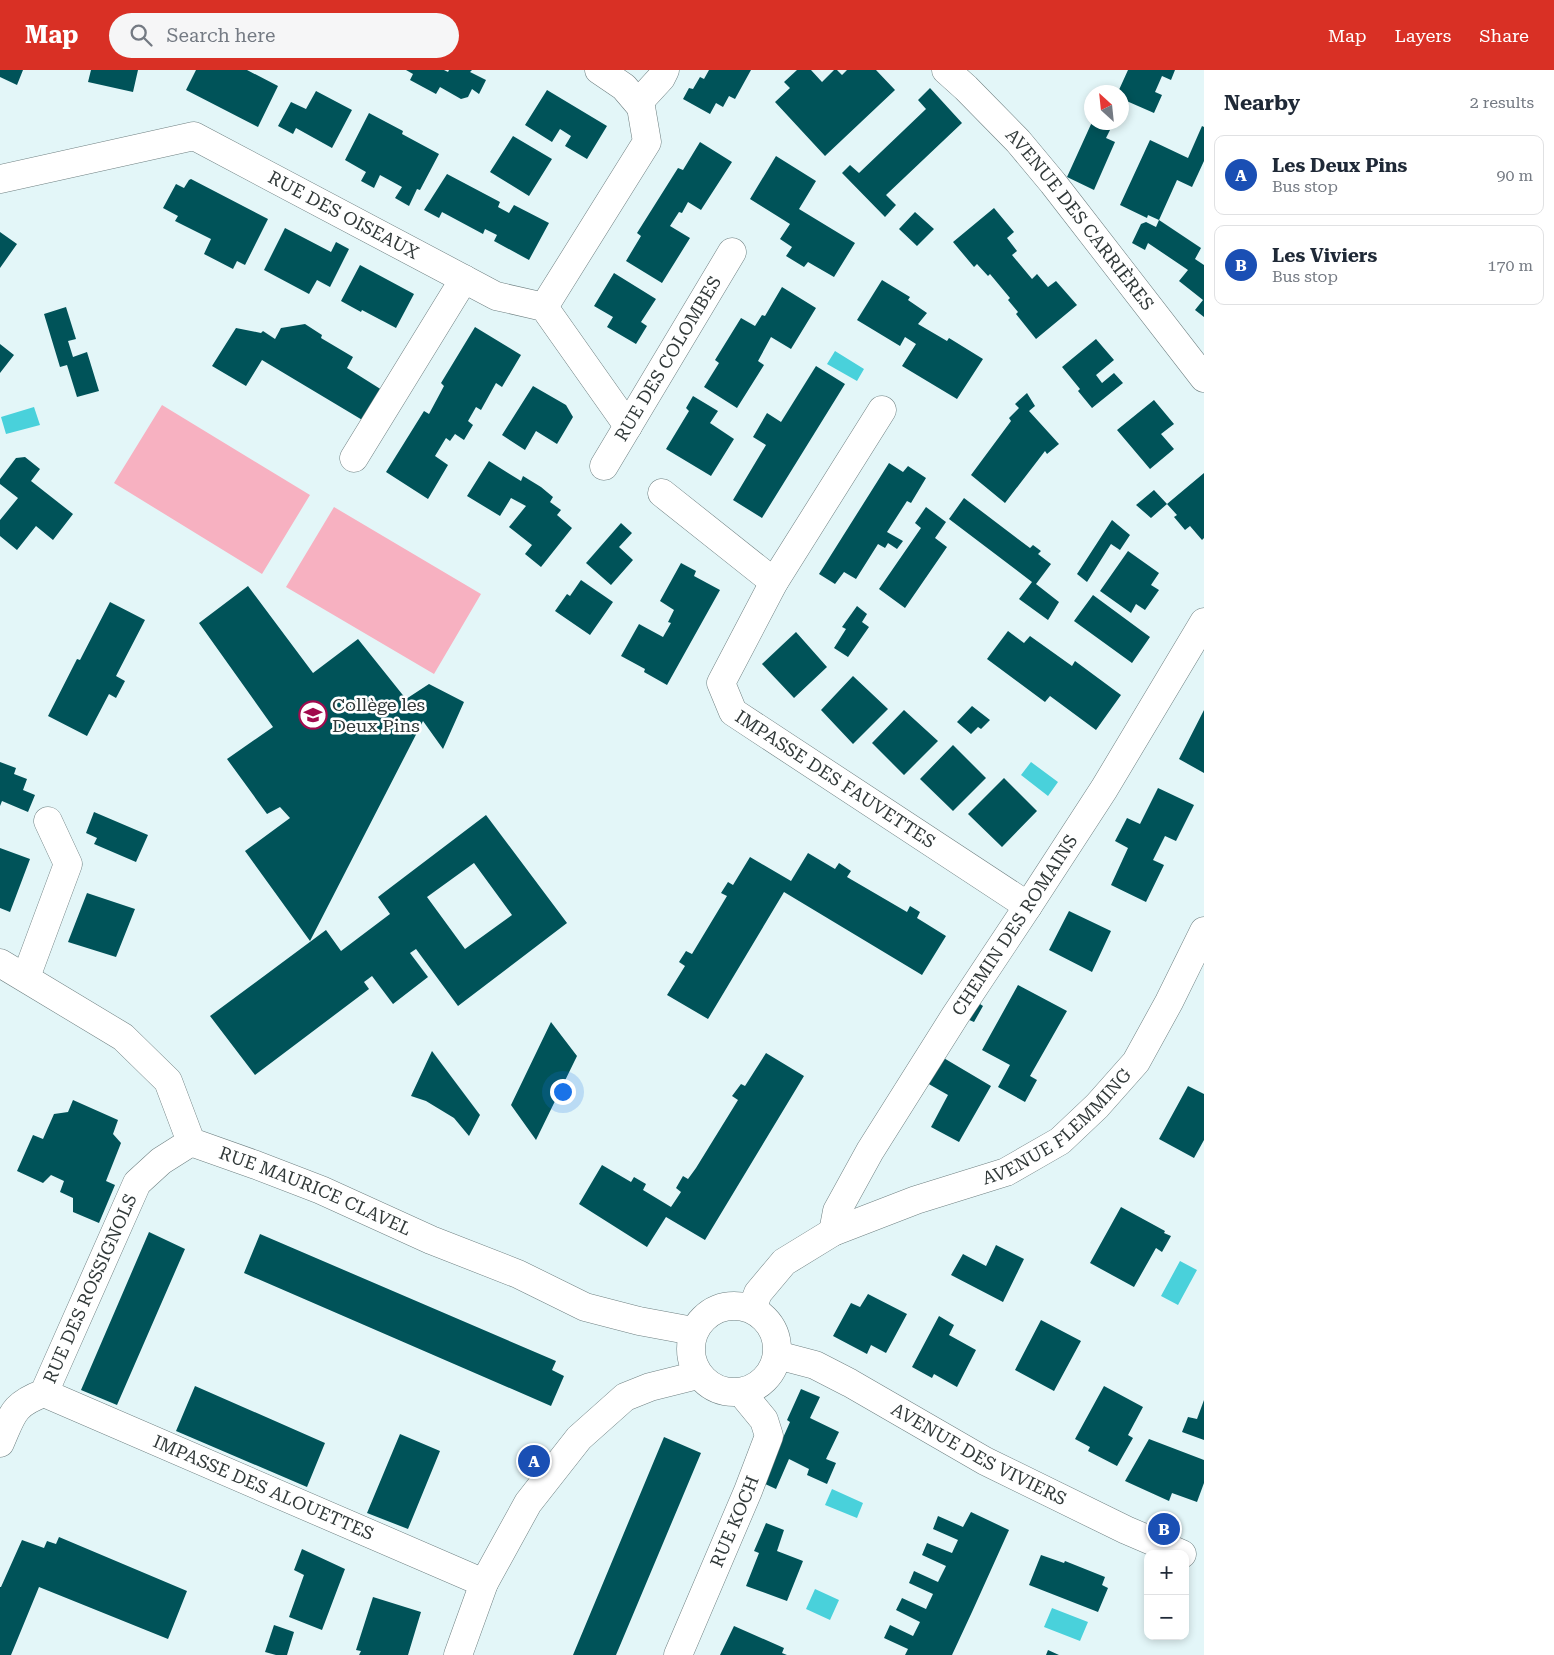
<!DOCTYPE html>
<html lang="en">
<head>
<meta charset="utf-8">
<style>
	:root { --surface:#fff; --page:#f6f6f7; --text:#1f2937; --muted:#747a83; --line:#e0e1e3; --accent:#d93025 }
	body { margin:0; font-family:"Roboto Serif",serif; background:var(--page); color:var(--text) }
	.controls { position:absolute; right:15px; bottom:15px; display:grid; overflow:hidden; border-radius:10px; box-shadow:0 2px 8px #0003 }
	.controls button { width:45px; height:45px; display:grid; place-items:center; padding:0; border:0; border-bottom:1px solid var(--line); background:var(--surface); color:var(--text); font:25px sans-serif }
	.compass { position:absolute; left:1084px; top:15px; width:45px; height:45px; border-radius:50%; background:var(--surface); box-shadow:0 2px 8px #0003; rotate:333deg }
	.you { position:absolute; left:562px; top:1021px; width:18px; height:18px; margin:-12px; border:4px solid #fff; border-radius:50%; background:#1a73e8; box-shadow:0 0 0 8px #1a73e833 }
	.badge { display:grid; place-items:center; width:32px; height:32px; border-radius:50%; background:var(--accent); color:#fff; font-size:16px; font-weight:700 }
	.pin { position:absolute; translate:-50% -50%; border:2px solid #fff; box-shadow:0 1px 5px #0006 }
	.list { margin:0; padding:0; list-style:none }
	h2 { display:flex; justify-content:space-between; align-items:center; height:65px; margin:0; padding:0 20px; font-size:21px }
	h2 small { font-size:16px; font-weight:400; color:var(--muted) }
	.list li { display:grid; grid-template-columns:32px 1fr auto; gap:15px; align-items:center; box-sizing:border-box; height:80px; margin:0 10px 10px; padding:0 10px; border:1px solid var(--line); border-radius:10px }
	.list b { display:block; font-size:19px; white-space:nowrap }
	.list p { margin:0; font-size:16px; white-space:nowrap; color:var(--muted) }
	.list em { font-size:16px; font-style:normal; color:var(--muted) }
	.icon { flex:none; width:28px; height:28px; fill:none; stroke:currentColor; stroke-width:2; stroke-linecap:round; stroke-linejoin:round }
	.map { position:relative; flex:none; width:1204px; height:1585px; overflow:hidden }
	header { display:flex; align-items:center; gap:30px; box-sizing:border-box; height:70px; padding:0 25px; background:var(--accent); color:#fff }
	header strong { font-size:24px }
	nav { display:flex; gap:28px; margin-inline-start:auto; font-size:18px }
	.search { width:350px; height:45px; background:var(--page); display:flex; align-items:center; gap:12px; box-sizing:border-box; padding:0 18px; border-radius:28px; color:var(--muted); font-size:19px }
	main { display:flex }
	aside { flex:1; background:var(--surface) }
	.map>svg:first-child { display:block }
	.green { fill:#f7b1c1 }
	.water { fill:#49d1db }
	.building { fill:#005359; fill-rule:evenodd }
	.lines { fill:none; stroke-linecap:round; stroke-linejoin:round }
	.minor-casing { stroke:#6f8082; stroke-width:29 }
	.minor { stroke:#fff; stroke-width:28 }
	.labels { text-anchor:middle; stroke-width:5; stroke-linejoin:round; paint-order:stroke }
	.street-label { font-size:18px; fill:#323a3a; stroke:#fff }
	.poi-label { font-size:18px; fill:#323a3a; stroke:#fff; text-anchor:start }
</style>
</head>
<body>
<header>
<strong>Map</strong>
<div class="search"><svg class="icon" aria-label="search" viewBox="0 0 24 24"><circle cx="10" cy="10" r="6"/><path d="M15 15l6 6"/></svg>Search here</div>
<nav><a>Map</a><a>Layers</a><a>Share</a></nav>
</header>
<main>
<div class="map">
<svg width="1204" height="1585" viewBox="0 0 1204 1585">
	<rect width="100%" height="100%" fill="#e3f6f8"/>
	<!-- green -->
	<path class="green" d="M 162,335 L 310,425 L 262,504 L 114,413 Z
		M 334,437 L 481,524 L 434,604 L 286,517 Z"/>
	<!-- water -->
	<path class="water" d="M 835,281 L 864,299 L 857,311 L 827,294 Z
		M 34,337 L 40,355 L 6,364 L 1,347 Z
		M 1031,692 L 1058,712 L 1048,726 L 1021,705 Z
		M 1180,1191 L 1197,1200 L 1178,1235 L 1161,1226 Z
		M 832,1419 L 863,1433 L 857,1448 L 825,1435 Z
		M 815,1519 L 839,1530 L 830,1550 L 806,1539 Z
		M 1052,1538 L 1088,1552 L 1080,1571 L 1044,1557 Z"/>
	<!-- building -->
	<path class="building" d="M 0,0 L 23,0 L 17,15 L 0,7 Z
		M 91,0 L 138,0 L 133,22 L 88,12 Z
		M 196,0 L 247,0 L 278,16 L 258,57 L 186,20 Z
		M 406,0 L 444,0 L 448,2 L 449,0 L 472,0 L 470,2 L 486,10 L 479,24 L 472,19 L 468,27 L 461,29 L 440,17 L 436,24 L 410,10 L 413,4 Z
		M 709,0 L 751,0 L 735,29 L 729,26 L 723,37 L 716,33 L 710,44 L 683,29 L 689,18 L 693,19 L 700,7 L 704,9 Z
		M 797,0 L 811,0 L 822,12 L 834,0 L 837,0 L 842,5 L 847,0 L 876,0 L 895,20 L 825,86 L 775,32 L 790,18 L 784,12 Z
		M 1128,0 L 1175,0 L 1171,10 L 1162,6 L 1155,22 L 1162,25 L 1154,43 L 1122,29 L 1122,22 L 1118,22 Z
		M 930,18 L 962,53 L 886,125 L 896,135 L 885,147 L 842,103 L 850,95 L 859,103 L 926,39 L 918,30 Z
		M 547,20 L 607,56 L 587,89 L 565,76 L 571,66 L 560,59 L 552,72 L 525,55 Z
		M 316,21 L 352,40 L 332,78 L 296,58 L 293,64 L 278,56 L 291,32 L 306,39 Z
		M 369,43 L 403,61 L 402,64 L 439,84 L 420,120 L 417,119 L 409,136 L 395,128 L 402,117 L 380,105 L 374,118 L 361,111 L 366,102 L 345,90 Z
		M 1092,52 L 1110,60 L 1106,68 L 1115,72 L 1094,120 L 1067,107 Z
		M 1202,56 L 1204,57 L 1204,91 L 1192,117 L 1177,110 L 1159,150 L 1148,145 L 1147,148 L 1120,135 L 1150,70 L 1188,88 Z
		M 513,66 L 552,89 L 529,126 L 490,102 Z
		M 700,72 L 732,92 L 701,140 L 688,132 L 682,143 L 679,142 L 670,156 L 690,168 L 662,213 L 626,191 L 641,166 L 637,163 L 666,117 L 678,98 L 683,100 Z
		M 776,86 L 816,111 L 799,139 L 855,173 L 834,207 L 808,192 L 804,197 L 786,186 L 792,177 L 780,169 L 790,154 L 750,129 Z
		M 447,104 L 500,132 L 498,137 L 509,143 L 514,135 L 549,153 L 529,190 L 494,171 L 497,165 L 485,159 L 483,164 L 442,142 L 439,148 L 424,140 Z
		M 191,109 L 268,149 L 245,195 L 237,191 L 233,199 L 204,184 L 211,169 L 175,151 L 178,146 L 163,138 L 176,114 L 184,118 L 189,110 Z
		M 994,138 L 1014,162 L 1007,168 L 1017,181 L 1012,185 L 1032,209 L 1037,204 L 1048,217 L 1056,211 L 1077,235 L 1036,269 L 1016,244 L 1018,242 L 1008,230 L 1010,228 L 990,204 L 988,206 L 977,194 L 974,197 L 953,172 Z
		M 915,142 L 934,159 L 917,176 L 899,159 Z
		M 1159,150 L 1201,178 L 1195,189 L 1204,195 L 1204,247 L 1195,240 L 1203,230 L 1179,211 L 1188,200 L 1148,173 L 1145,180 L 1132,173 L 1141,154 L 1146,152 L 1156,157 Z
		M 285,158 L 331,182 L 336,172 L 349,179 L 330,217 L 317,210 L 309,224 L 264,200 Z
		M 0,162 L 17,174 L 0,198 Z
		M 360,195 L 414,224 L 396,258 L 362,240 L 361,242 L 341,231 Z
		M 614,203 L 656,229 L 641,252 L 647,256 L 636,274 L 607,257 L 613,247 L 594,236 Z
		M 882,210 L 910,227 L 908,230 L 927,243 L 918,254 L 947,271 L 949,268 L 983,289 L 957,329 L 902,296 L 916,274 L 905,267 L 900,276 L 857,250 Z
		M 782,217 L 816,238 L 791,279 L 771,267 L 758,291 L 764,295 L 737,338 L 704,317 L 719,293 L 715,290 L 741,248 L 755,256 L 762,245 L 765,246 Z
		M 66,237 L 76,269 L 68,271 L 73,287 L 87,282 L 99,321 L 77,327 L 67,295 L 60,297 L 44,244 Z
		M 305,254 L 322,265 L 321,268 L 353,287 L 347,298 L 382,320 L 364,351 L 262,290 L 246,316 L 212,296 L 236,258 L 261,263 L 263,261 L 275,269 L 281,258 Z
		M 475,257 L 521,285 L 502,317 L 496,313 L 481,340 L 476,337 L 468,351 L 473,355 L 464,370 L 455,364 L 450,371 L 446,368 L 435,386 L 448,395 L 428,429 L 386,402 L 424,341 L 429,344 L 444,316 L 441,313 Z
		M 1096,269 L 1114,290 L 1096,305 L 1102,313 L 1114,303 L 1123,313 L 1092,338 L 1078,321 L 1080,319 L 1062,297 Z
		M 0,274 L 14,285 L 0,303 Z
		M 816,296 L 845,314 L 762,448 L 733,430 L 766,375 L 753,367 L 767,343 L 781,352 Z
		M 533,316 L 566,335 L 573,347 L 557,374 L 536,361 L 525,380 L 502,365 Z
		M 1027,323 L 1035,336 L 1029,341 L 1059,374 L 1047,384 L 1045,381 L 1005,433 L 971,405 L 1011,351 L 1009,348 L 1019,338 L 1015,334 Z
		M 693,326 L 718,341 L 710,353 L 734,369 L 711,406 L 666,379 L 689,341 L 686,338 Z
		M 1154,330 L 1174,354 L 1161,364 L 1174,379 L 1150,399 L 1117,360 Z
		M 25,387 L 40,399 L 31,411 L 73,444 L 53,470 L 36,456 L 17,480 L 0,466 L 0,450 L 18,428 L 0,414 L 0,409 L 16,388 Z
		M 489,391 L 521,411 L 523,406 L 541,417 L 553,427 L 550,432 L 561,440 L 557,445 L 572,458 L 541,497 L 525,484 L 532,475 L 509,457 L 526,436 L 511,428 L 500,446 L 467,426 Z
		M 889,393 L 903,402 L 908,396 L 926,408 L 911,433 L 907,431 L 887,462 L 903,471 L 897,479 L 888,473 L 885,478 L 878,474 L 856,509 L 844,502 L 835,514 L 819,504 Z
		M 1204,403 L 1204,468 L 1202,470 L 1190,456 L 1185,460 L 1174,447 L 1177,445 L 1167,434 Z
		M 1154,420 L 1167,434 L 1151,448 L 1136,435 Z
		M 964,428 L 1030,478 L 1033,475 L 1041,481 L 1038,484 L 1051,494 L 1036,514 L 1059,532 L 1048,550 L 1019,529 L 1032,512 L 949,449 Z
		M 926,437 L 946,452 L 935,468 L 947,477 L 905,538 L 879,519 L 921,458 L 915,453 Z
		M 1112,450 L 1130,465 L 1120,480 L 1111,474 L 1087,512 L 1077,504 Z
		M 621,453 L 632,463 L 619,477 L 633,490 L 611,515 L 586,493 Z
		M 1128,481 L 1159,503 L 1151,515 L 1159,520 L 1145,540 L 1136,534 L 1131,543 L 1100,521 Z
		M 681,493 L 696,501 L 694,506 L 720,520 L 667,615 L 644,602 L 645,599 L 621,586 L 639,554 L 663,567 L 671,553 L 668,552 L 674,540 L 660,531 Z
		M 581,510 L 613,532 L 590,565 L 555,541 L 567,524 L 570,526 Z
		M 248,516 L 313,603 L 358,569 L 406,629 L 429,614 L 464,632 L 443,679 L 423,651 L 310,871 L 245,781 L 290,748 L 280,737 L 267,744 L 227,689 L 273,657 L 199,553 Z
		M 1093,525 L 1150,567 L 1132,593 L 1074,551 Z
		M 110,532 L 145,550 L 116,606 L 125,611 L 116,628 L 109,624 L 87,666 L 48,646 L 77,589 L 80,590 Z
		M 857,536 L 867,544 L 862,552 L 869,557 L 848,587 L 834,578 L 846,559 L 842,557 Z
		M 1008,561 L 1024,573 L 1030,566 L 1072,596 L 1075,591 L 1121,625 L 1096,660 L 1050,626 L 1045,632 L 987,589 Z
		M 796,562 L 827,597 L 794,628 L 762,594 Z
		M 853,606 L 888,639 L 853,674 L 821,640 Z
		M 972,636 L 990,650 L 981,659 L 978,657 L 971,664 L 957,652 Z
		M 904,640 L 938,671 L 904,705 L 872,673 Z
		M 1204,640 L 1204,703 L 1179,689 Z
		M 953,675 L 986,708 L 953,741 L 920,709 Z
		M 0,692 L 16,698 L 14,704 L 27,709 L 23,720 L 35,725 L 28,742 L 2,731 L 0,736 Z
		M 1004,708 L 1037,741 L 1002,777 L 968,744 Z
		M 1158,718 L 1194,735 L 1176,771 L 1165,766 L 1153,790 L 1164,795 L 1146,832 L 1111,815 L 1128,778 L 1115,771 L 1127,748 L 1140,754 Z
		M 94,742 L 148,765 L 136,792 L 94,774 L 97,768 L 86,763 Z
		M 486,745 L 567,853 L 458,936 L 416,879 L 410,883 L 428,907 L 393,934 L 372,906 L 364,912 L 369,919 L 255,1005 L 210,946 L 326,860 L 341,881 L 390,844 L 378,827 ZM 474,793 L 512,845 L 465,879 L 427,827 Z
		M 0,778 L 30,789 L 10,842 L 0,838 Z
		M 808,783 L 835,799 L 839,793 L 851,801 L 847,807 L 907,842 L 910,836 L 920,842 L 917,848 L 946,866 L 922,905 L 784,822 L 708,949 L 667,925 L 685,896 L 679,892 L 686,881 L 692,884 L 727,826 L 721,823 L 728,812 L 733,815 L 750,787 L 791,811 Z
		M 87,823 L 135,839 L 116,887 L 68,872 Z
		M 1069,841 L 1111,861 L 1092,902 L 1049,880 Z
		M 1018,915 L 1067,941 L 1030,1006 L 1037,1010 L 1025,1032 L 998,1017 L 1010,995 L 982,980 Z
		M 977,932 L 983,936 L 974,952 L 967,949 Z
		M 551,952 L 577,986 L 536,1070 L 511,1035 Z
		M 432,981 L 480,1045 L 469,1066 L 454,1048 L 426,1031 L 411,1026 Z
		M 766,983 L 804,1006 L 705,1170 L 666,1147 L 647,1177 L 579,1134 L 602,1095 L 631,1112 L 634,1107 L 646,1114 L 643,1120 L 671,1137 L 681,1122 L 676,1118 L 683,1106 L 688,1109 L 696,1098 L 738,1030 L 732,1026 L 741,1014 L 745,1016 Z
		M 942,987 L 991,1016 L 959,1072 L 931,1057 L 948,1025 L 927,1013 Z
		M 1188,1016 L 1204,1024 L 1204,1070 L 1194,1088 L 1159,1069 Z
		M 73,1030 L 118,1050 L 113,1064 L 121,1073 L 106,1111 L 115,1115 L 99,1153 L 73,1142 L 73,1128 L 60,1122 L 64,1111 L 51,1105 L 43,1113 L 17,1101 L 33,1065 L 43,1069 L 54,1044 L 68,1042 Z
		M 1121,1137 L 1165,1161 L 1164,1163 L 1171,1166 L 1162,1182 L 1156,1178 L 1134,1217 L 1090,1193 Z
		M 149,1162 L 185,1179 L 117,1335 L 81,1320 Z
		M 260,1164 L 556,1291 L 552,1300 L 564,1306 L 551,1336 L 244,1203 Z
		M 996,1175 L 1024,1189 L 1003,1232 L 951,1205 L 963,1184 L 986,1196 Z
		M 868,1224 L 907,1244 L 886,1283 L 871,1275 L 867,1284 L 833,1266 L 851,1233 L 860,1237 Z
		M 939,1246 L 954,1255 L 949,1265 L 976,1280 L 957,1317 L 934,1304 L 932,1308 L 912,1297 Z
		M 1041,1250 L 1081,1271 L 1054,1321 L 1015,1300 Z
		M 195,1316 L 325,1373 L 307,1417 L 176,1361 Z
		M 1104,1316 L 1143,1337 L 1128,1365 L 1133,1368 L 1117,1396 L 1088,1381 L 1090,1377 L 1075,1369 Z
		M 801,1319 L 820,1327 L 810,1348 L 839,1362 L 826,1389 L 836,1393 L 827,1414 L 807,1405 L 809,1399 L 789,1389 L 776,1419 L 763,1413 L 790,1352 L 787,1350 Z
		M 1204,1330 L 1204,1370 L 1182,1362 L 1188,1347 L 1197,1349 Z
		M 400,1364 L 440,1381 L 408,1459 L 367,1443 Z
		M 664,1367 L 701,1383 L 616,1585 L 573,1585 Z
		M 1149,1369 L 1204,1390 L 1204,1413 L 1197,1432 L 1172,1423 L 1169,1431 L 1125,1411 Z
		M 971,1442 L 1009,1460 L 972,1542 L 952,1585 L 905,1585 L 908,1579 L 884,1568 L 890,1555 L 913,1566 L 920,1552 L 896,1540 L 902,1528 L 926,1539 L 933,1524 L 909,1513 L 914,1501 L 938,1512 L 946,1496 L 922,1485 L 927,1473 L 952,1483 L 958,1470 L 933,1459 L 938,1446 L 963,1457 Z
		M 766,1453 L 784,1460 L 777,1481 L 803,1491 L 787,1531 L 746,1516 L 759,1483 L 754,1481 Z
		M 59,1467 L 187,1521 L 168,1569 L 39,1517 L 11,1585 L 0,1585 L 0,1517 L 1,1517 L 22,1470 L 44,1478 L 47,1471 L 56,1474 Z
		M 302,1479 L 345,1499 L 322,1560 L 289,1547 L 304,1505 L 294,1500 Z
		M 1041,1485 L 1064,1493 L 1065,1491 L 1105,1507 L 1102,1515 L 1108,1518 L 1098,1542 L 1029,1515 Z
		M 373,1527 L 421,1542 L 408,1585 L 359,1585 L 361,1581 L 356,1580 Z
		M 274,1555 L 294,1562 L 287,1585 L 276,1585 L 265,1582 Z
		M 734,1556 L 784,1578 L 782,1583 L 787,1585 L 720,1585 Z
		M 1048,1580 L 1059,1585 L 1046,1585 Z"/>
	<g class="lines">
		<!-- minor casing -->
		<g class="minor-casing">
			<g id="minor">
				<path id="s1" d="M 946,0 L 966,18 L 1018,71 L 1053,113 L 1204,308"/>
				<path d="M 638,33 L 661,8 L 665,0"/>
				<path id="s2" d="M 0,109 L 194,66 L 496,226 L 544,237 L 628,356"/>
				<path d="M 544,237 L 647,72 L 641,37 L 624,17 L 599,0"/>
				<path id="s3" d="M 882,340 L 774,512 L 721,613 L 733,642 L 1028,836"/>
				<path d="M 354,388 L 464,209"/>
				<path id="s4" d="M 604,396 L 732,182"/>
				<path d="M 662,423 L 774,512"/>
				<path id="s5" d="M 0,893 L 123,967 L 168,1011 L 191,1072 L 256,1095 L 321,1120 L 431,1170 L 518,1204 L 585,1237 L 639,1251 L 693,1261"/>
				<path d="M 26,907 L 68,794 L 48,751"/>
				<path id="s6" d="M 833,1162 L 837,1141 L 870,1081 L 955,946 L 1028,836 L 1104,719 L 1204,552"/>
				<circle cx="734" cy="1279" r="43"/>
				<path id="s7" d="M 752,1239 L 758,1223 L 784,1192 L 833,1162 L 916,1130 L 1006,1102 L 1060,1071 L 1097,1036 L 1136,992 L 1169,932 L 1204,861"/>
				<path id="s8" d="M 777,1285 L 815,1295 L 850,1313 L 985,1391 L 1126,1460 L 1182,1484"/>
				<path id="s9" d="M 44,1323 L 484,1513"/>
				<path id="s10" d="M 0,1373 C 13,1344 12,1335 44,1323 L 137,1113 L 161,1091 L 191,1072"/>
				<path d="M 458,1585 L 484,1513 L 528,1433 L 579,1368 L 625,1327 L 650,1317 L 698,1305"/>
				<path id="s11" d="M 678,1585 L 748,1421 L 769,1366 L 764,1350 L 741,1322"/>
			</g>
		</g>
		<!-- minor -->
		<use href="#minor" class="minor"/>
	</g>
	<!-- icons -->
	<defs>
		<g id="school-ring" transform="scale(1.4375)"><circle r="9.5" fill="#fff" stroke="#a10a4d" stroke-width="1.5"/><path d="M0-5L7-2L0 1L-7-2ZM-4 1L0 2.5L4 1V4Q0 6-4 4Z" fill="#a10a4d"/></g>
	</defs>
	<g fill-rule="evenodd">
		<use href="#school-ring" x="313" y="645"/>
	</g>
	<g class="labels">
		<!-- street labels -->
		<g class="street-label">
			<text dy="6" stroke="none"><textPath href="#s2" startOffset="368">RUE DES OISEAUX</textPath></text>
			<text dy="6" stroke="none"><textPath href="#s1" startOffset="201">AVENUE DES CARRIÈRES</textPath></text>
			<text dy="6" stroke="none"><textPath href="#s4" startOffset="125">RUE DES COLOMBES</textPath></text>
			<text dy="6" stroke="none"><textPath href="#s3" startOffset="471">IMPASSE DES FAUVETTES</textPath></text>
			<text dy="6" stroke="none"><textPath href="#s6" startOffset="358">CHEMIN DES ROMAINS</textPath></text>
			<text dy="6" stroke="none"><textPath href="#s7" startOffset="366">AVENUE FLEMMING</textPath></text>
			<text dy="6" stroke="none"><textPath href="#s5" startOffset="405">RUE MAURICE CLAVEL</textPath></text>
			<text dy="6" stroke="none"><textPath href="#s10" startOffset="184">RUE DES ROSSIGNOLS</textPath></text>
			<text dy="6" stroke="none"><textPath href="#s8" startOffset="226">AVENUE DES VIVIERS</textPath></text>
			<text dy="6" stroke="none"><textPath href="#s9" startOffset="239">IMPASSE DES ALOUETTES</textPath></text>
			<text dy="6" stroke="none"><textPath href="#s11" startOffset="145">RUE KOCH</textPath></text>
		</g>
		<!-- poi labels -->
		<g class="poi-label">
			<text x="332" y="641">Collège les<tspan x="332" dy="21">Deux Pins</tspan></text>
		</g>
	</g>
</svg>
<div class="controls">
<button>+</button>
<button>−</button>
</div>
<svg class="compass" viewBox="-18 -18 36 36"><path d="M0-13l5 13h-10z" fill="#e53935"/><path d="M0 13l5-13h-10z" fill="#747a83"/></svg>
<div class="you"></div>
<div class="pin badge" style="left:534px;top:1391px;background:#1a4fb4">A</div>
<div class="pin badge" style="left:1164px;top:1459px;background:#1a4fb4">B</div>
</div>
<aside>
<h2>Nearby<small>2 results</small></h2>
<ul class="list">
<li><span class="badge" style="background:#1a4fb4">A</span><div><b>Les Deux Pins</b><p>Bus stop</p></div><em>90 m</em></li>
<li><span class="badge" style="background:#1a4fb4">B</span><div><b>Les Viviers</b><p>Bus stop</p></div><em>170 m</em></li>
</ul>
</aside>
</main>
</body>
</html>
